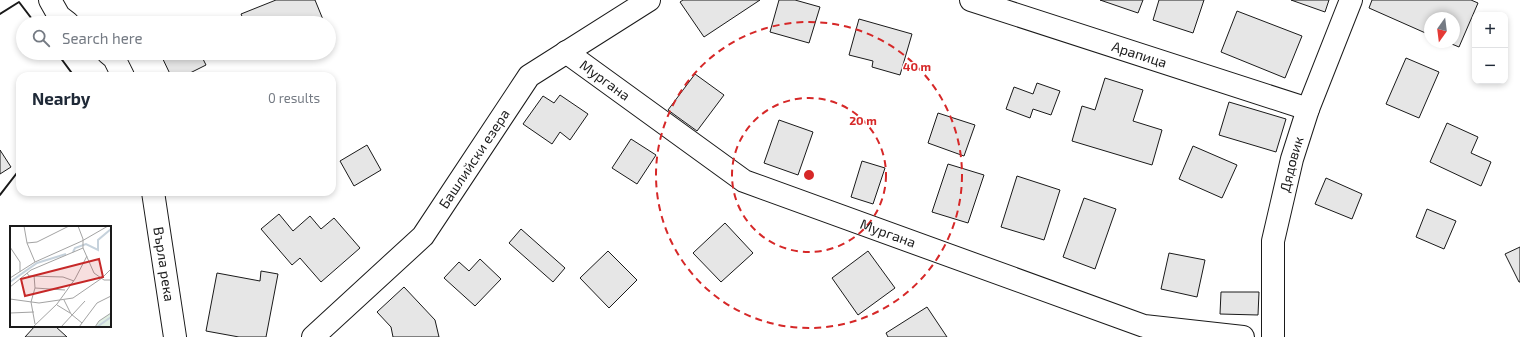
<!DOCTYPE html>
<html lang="en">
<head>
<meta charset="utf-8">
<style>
	:root { --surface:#fff; --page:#f2f2f3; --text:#1f2937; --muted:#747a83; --line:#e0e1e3 }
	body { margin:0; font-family:"Exo 2",sans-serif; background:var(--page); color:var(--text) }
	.controls { position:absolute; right:12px; top:12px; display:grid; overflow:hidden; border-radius:8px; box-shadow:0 2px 6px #0003 }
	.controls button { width:36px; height:36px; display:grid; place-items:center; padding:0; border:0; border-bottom:1px solid var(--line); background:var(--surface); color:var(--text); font:20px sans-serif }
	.compass { position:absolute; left:1424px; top:12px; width:36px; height:36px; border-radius:50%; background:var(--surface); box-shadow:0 2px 6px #0003; rotate:194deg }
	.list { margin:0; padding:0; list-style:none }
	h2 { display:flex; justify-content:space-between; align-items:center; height:52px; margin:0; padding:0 16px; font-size:17px }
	h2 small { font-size:13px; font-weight:400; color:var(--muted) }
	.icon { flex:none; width:22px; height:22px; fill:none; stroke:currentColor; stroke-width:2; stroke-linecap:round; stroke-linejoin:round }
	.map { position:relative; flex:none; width:1520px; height:337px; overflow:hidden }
	.search { position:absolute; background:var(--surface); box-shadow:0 2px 6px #0003; left:16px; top:16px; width:320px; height:44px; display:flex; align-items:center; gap:10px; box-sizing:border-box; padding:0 14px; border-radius:22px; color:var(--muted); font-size:15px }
	.panel { position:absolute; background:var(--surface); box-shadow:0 2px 6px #0003; left:16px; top:72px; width:320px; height:124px; border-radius:12px }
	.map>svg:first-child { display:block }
	.building { fill:#e6e6e6; stroke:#1a1a1a }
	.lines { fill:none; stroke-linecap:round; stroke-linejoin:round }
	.street-casing { stroke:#1a1a1a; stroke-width:24 }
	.street { stroke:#fff; stroke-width:22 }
	.wall { stroke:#1a1a1a; stroke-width:2 }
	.ring { fill:none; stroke:#d62828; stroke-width:2; stroke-dasharray:7 5 }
	.labels { text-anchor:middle; stroke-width:3; stroke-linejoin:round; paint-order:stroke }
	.street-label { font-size:14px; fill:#1a1a1a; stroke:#fff }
	.inset-river { fill:none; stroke:#c6d2dc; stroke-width:2 }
	.inset-road { fill:none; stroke:#a3a3a3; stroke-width:1 }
	.view { fill:#c62828; fill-opacity:0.15; stroke:#c62828; stroke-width:2 }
	.inset-edge { fill:none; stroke:#1a1a1a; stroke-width:2 }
	.centre { fill:#d62828; stroke:#fff; stroke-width:2 }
	.ring-label { font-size:12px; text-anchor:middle; font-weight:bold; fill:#d62828; stroke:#fff; stroke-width:3; stroke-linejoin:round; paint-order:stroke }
</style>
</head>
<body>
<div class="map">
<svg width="1520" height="337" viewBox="0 0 1520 337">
	<rect width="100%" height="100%" fill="#fff"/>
	<!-- building -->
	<path class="building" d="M 276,0 L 315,0 L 324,22 L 245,23 L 241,14 Z
		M 683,0 L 760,0 L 704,37 L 680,2 Z
		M 779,0 L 795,0 L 820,7 L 809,43 L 770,32 Z
		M 1100,0 L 1143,0 L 1138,13 Z
		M 1159,0 L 1204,0 L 1193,33 L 1153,20 Z
		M 1291,0 L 1329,0 L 1325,12 Z
		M 1372,0 L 1471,0 L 1478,3 L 1459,47 L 1447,42 L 1454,42 L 1454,18 L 1430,18 L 1430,35 L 1369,8 Z
		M 1237,11 L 1302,36 L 1285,78 L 1221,52 Z
		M 859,19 L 912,34 L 900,75 L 872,67 L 873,61 L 849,55 Z
		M 160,53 L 200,53 L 206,65 L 184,76 L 171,76 Z
		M 1406,58 L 1439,72 L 1419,118 L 1386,104 Z
		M 695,74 L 724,95 L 697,131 L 668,110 Z
		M 1105,78 L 1143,90 L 1133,121 L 1162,130 L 1152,165 L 1072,141 L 1082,106 L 1095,110 Z
		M 1037,83 L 1060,91 L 1051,115 L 1033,109 L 1030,118 L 1006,109 L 1014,87 L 1033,94 Z
		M 560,95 L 588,114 L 570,140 L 560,132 L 552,144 L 523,124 L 543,96 L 554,103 Z
		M 1229,102 L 1286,119 L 1276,152 L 1219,135 Z
		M 938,113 L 975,125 L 964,156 L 928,143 Z
		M 779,120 L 813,132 L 798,175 L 764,163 Z
		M 1447,123 L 1478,137 L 1471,153 L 1491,162 L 1481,186 L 1430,162 Z
		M 631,139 L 656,155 L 637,184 L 612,168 Z
		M 367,145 L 381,170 L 354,186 L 340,161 Z
		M 1193,146 L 1237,165 L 1222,198 L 1179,179 Z
		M 0,150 L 11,167 L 0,174 Z
		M 862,161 L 885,168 L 873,204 L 851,197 Z
		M 948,164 L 984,175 L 968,223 L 932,212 Z
		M 1017,176 L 1060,190 L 1044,240 L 1001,227 Z
		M 1326,178 L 1362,194 L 1352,219 L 1315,204 Z
		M 1084,198 L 1116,209 L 1095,269 L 1063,257 Z
		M 1427,209 L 1456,221 L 1444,249 L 1416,237 Z
		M 279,214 L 293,231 L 310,216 L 321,229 L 334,218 L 360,248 L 321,282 L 300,258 L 292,265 L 261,229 Z
		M 725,223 L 753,253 L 721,282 L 693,253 Z
		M 521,229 L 565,268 L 553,282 L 509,243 Z
		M 1520,247 L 1520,282 L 1519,282 L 1505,254 Z
		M 608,251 L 637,280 L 609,308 L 580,278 Z
		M 868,251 L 895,288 L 858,315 L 832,278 Z
		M 1169,253 L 1205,260 L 1197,297 L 1161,289 Z
		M 480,259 L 501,279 L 475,306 L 444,278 L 459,262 L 469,271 Z
		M 261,271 L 278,274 L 266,337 L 239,337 L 206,331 L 217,273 L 260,281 Z
		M 404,287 L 435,320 L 439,337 L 393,337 L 391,327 L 377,312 Z
		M 1221,292 L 1259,292 L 1258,315 L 1220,314 Z
		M 927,307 L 947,337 L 888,337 L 886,333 Z
		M 35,326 L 55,326 L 67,337 L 25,337 Z"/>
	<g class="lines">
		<!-- street casing -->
		<g class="street-casing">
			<g id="street">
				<path d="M 50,0 L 59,16 L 68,23"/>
				<path id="s1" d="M 971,0 L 1308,109"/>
				<path id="s2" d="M 566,52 L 744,181 L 1144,326 L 1243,337"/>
				<path d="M 108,53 L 114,58 L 123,76"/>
				<path id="s3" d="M 153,192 L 175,337"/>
				<path id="s4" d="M 313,337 L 423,236 L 529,76 L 649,0"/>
				<path id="s5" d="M 1273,337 L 1273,241 L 1292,159 L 1308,109 L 1351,0"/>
			</g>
		</g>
		<!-- street -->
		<use href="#street" class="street"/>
		<!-- wall -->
		<path class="wall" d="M 0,14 L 19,2 L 35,23
			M 57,53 L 74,76
			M 0,195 L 20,169"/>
	</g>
	<!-- distance rings -->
	<g class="ring">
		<circle cx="809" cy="175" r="77"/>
		<circle cx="809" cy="175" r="153"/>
	</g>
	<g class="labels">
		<!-- street labels -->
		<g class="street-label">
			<text dy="5" stroke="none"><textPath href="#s1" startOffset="177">Арапица</textPath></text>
			<text dy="5" stroke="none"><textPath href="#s2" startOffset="48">Мургана</textPath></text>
			<text dy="5" stroke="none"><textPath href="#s4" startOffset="242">Башлийски езера</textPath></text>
			<text dy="5" stroke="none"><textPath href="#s5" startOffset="175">Дядовик</textPath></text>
			<text dy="5" stroke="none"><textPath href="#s2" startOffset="373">Мургана</textPath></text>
			<text dy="5" stroke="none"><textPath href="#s3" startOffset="73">Върла река</textPath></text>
		</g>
	</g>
	<!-- overview -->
	<g transform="translate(10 226)">
		<rect width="101" height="101" fill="#fff"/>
		<path d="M 101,87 L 101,101 L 85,101 L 89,95 Z" fill="#e0efe3"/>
		<path class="inset-river" d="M 63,26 L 65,22 L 76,18 L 88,24 L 88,14 L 101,3M 0,56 L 27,37 L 56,28M 87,101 L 101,91"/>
		<path class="inset-road" d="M 14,0 L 17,17 L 25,36M 68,0 L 73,13 L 73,22 L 84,47 L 94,54 L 101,54M 17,17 L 27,16 L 59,0M 0,21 L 10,36 L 10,46M 17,47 L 19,50 L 53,51 L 64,55M 24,49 L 25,62 L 21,76 L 25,98M 0,52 L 25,36 L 72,15 L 98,0M 0,61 L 21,44 L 73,22M 25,62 L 55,64M 0,73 L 29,77 L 63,72 L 92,52 L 101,43M 54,74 L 61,88 L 72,97M 47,79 L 60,87M 0,87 L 24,86M 23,101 L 47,78 L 65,53 L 77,30M 51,101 L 75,75M 69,101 L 87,77 L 101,70M 85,101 L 89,95 L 101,87"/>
		<path class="view" d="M 89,33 L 93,51 L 15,70 L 11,53 Z"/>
		<rect width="101" height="101" class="inset-edge"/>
	</g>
	<circle cx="809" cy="175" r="6" class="centre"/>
	<g class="ring-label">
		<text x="917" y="71">40 m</text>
		<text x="863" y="125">20 m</text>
	</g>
</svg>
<div class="controls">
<button>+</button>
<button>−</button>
</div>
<svg class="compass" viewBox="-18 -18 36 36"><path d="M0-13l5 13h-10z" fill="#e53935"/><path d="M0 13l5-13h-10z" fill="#747a83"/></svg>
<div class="search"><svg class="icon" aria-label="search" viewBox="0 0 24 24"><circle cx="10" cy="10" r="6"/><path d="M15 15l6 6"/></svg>Search here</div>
<section class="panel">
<h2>Nearby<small>0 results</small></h2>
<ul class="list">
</ul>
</section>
</div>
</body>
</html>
